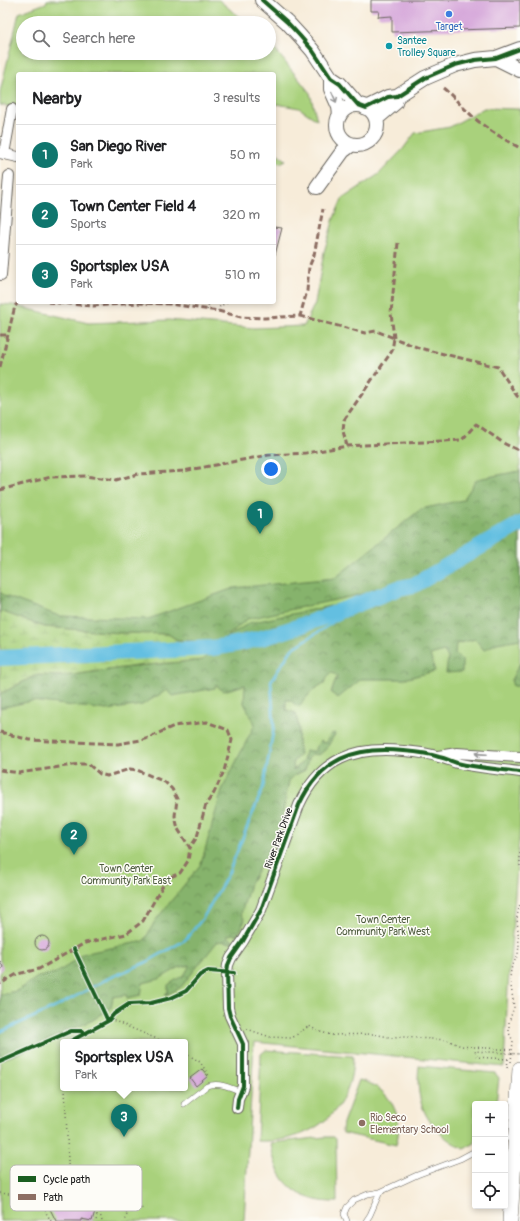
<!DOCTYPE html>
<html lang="en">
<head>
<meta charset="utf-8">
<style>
	:root { --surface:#fff; --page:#f6f6f6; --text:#202124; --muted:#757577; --line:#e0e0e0; --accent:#0f766e }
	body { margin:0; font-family:Pangolin,sans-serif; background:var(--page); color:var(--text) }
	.controls { position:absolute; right:12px; bottom:12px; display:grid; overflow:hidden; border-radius:4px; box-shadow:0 2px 6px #0003 }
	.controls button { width:36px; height:36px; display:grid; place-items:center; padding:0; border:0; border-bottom:1px solid var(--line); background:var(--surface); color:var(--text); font:20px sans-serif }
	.you { position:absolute; left:271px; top:469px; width:14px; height:14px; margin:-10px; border:3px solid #fff; border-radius:50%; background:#1a73e8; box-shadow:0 0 0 6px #1a73e833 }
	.badge { display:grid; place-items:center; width:26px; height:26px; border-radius:50%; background:var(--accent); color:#fff; font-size:13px; font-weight:700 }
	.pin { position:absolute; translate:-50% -33px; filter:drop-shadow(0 1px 2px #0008) }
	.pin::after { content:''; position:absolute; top:21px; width:14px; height:12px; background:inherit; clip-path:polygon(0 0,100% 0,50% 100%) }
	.popup { position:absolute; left:60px; top:1039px; width:128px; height:52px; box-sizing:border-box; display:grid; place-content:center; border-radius:4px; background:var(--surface); filter:drop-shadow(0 1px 3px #0005); font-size:13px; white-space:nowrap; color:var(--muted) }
	.popup b { font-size:15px; color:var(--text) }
	.popup::after { content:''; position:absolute; left:50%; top:100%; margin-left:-8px; border:8px solid transparent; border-top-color:var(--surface) }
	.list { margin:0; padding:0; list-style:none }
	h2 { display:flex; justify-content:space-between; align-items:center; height:52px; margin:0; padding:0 16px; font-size:17px }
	h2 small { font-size:13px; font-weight:400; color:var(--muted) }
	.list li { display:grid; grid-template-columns:26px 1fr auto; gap:12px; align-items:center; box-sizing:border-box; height:60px; padding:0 16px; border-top:1px solid var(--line) }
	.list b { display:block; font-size:15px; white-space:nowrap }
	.list p { margin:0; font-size:13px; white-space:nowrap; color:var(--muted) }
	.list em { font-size:13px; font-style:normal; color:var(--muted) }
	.icon { flex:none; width:22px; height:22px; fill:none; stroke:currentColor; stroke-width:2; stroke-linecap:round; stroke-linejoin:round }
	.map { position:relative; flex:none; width:520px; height:1221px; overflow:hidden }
	.search { position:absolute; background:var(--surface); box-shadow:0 2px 6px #0003; left:16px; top:16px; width:260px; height:44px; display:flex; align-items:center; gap:10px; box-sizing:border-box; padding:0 14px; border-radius:22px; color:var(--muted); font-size:15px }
	.panel { position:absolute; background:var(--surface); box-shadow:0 2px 6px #0003; left:16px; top:72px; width:260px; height:232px; border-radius:4px }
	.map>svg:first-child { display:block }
	.green { fill:#a9d17c; stroke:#62764c; fill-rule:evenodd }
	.forest { fill:url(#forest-crowns); stroke:#516844 }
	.wetland { fill:url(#wetland-marsh); stroke:#62764c }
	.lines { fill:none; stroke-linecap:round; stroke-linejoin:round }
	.stream { stroke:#64bfe1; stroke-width:2.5 }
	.river { stroke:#64bfe1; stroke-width:16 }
	.building { fill:#d6a7da }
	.lane-casing { stroke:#69655e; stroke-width:6 }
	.street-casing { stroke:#69655e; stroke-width:12 }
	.secondary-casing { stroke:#69655e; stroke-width:16 }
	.primary-casing { stroke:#69655e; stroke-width:16 }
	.path { stroke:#69655e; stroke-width:1.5; stroke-dasharray:1 3; stroke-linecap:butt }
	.lane { stroke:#fff; stroke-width:5 }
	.street { stroke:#fff; stroke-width:10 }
	.secondary { stroke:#fff; stroke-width:14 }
	.primary { stroke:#fff; stroke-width:15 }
	.path-bridge { stroke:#69655e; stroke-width:1.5; stroke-dasharray:1 3; stroke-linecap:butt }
	.quiet { stroke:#8d6e63; stroke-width:3; stroke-dasharray:6 3; stroke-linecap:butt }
	.cycleway-casing { stroke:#fdfcf7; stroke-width:6 }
	.cycleway { stroke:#1b5e20; stroke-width:4 }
	.oneway { stroke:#999 }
	.shop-dot { fill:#3f7fe0; stroke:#fdfcf7; stroke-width:1.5 }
	.culture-dot { fill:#0f9aa8; stroke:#fdfcf7; stroke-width:1.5 }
	.education-dot { fill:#8d6e63; stroke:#fdfcf7; stroke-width:1.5 }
	.labels { text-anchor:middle; stroke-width:3; stroke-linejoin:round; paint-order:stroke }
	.shop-label { font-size:10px; fill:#366cbe; stroke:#fdfcf7 }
	.culture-label { font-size:10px; fill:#0d838f; stroke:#fdfcf7; text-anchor:start }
	.street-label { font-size:10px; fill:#1c1c1c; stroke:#fdfcf7 }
	.park-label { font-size:10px; fill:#4d5b3e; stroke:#fdfcf7 }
	.education-label { font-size:10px; fill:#785e54; stroke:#fdfcf7; text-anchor:start }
	.key { fill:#fdfcf7; stroke:#bab9b5; stroke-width:1 }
	.key-label { font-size:11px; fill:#1c1c1c }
</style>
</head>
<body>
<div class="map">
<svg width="520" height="1221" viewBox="0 0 520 1221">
	<defs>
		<pattern id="forest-crowns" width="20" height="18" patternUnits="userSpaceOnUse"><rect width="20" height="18" fill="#86b36c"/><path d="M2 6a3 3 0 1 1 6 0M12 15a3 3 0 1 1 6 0" fill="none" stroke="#6d9158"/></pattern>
		<pattern id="wetland-marsh" width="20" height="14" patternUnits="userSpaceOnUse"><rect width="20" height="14" fill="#a9d17c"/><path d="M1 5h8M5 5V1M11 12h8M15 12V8" fill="none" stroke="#91b36b"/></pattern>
	</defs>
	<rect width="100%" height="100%" fill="#fdfcf7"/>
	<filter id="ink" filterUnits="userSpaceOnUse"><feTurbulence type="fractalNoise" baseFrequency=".025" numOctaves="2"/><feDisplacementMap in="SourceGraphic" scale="8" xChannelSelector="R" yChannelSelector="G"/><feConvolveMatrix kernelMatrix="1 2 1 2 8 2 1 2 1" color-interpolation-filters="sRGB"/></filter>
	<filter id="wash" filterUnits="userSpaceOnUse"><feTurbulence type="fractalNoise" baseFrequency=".012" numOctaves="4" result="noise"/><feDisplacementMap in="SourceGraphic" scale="16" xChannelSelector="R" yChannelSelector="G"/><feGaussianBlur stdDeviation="0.9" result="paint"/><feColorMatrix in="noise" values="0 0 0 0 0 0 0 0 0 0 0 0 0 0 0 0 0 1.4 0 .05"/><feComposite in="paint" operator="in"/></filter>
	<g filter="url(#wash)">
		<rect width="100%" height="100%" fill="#f7ecd9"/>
		<!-- green -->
		<path class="green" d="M 47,0 L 219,0 L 246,23 L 23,23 L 23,53 L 269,53 L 269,42 L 310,93 L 317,120 L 299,108 L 277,104 L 274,109 L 274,74 L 18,74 L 18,108 L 0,105 L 0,92 L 19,13 L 46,3 Z
			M 484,108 L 520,109 L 520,827 L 508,987 L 504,1067 L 254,1042 L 244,1221 L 0,1221 L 0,304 L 12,305 L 88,323 L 169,320 L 254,328 L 304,326 L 315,303 L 324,252 L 334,218 L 342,199 L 379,174 L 403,149 L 415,133 L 450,127 ZM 63,1042 L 185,1042 L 185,1088 L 63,1088 Z
			M 274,151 L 286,160 L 280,163 L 274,161 Z
			M 266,1050 L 353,1056 C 353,1113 310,1143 257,1141 L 261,1054 Z
			M 419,1066 L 495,1073 L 499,1078 L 496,1104 L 475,1104 L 475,1143 L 464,1149 C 429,1132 414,1105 419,1066 Z
			M 359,1080 C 389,1086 405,1116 396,1145 L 343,1133 L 342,1131 L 343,1123 Z
			M 325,1137 L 334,1137 L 336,1139 L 337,1202 C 298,1203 275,1181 271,1143 Z"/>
		<!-- forest -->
		<path class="forest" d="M 520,471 L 520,522 L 413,583 L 247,619 L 220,642 L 212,643 L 177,640 L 168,634 L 119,633 L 44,627 L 3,612 L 0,613 L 0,592 L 5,596 L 59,616 L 148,619 L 234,588 L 335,578 L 421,509 L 463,500 L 477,479 Z
			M 520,528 L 520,639 L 497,643 L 484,650 L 475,639 L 456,644 L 455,654 L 462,660 L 462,672 L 446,673 L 448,658 L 444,651 L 430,655 L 435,671 L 404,679 L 361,679 L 338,698 L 331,693 L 337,676 L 331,672 L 324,683 L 313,690 L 298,707 L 290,700 L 286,700 L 286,710 L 296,713 L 299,729 L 298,743 L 300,754 L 293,762 L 294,770 L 303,761 L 306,751 L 316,751 L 315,748 L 320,741 L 325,743 L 331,734 L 335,733 L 335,735 L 333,737 L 327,748 L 319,755 L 312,754 L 308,759 L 305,770 L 295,775 L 289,781 L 280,828 L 273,844 L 250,884 L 241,914 L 245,920 L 238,935 L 232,934 L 226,936 L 234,941 C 229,944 224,940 217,942 L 181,987 L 167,995 L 165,994 L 168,992 L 168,985 L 185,974 L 190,965 L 178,968 L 159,979 L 143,983 L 141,995 L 127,998 L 126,995 L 113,997 L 111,1008 L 93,1020 L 17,1054 L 0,1060 L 0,994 L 17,991 L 38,977 L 56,973 L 69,965 L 82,954 L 144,941 L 155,921 L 201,864 L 222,790 L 255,724 L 244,703 L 245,685 L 223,691 L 216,685 L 215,688 L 172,696 L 167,690 L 142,705 L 107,710 L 32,701 L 0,708 L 0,694 L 36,675 L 64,676 L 136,666 L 203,660 L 223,640 L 249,623 L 416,588 Z
			M 520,663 L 520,686 L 513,686 L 511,680 Z"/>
		<!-- wetland -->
		<path class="wetland" d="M 3,612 L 44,627 L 119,633 L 168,634 L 177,640 L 212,643 L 220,642 L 212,647 L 0,657 L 0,613 Z
			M 220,643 L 203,660 L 136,666 L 64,676 L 36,675 L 0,694 L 0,659 L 212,649 Z"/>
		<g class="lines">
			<!-- stream -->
			<path class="stream" d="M 0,1032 L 56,1007 L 107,979 L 147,962 L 185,940 L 203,918 L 228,874 L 263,788 L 274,727 L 271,681 L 292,649 L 335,621 L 399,588"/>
			<!-- river -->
			<path class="river" d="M 0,658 L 212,648 C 276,640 338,611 399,588 L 414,585 L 520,524"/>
		</g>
		<g id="blocks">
			<!-- building -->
			<path class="building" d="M 371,0 L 520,0 L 520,28 L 392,32 L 392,16 L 378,17 L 379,11 L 371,11 Z
				M 274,227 L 282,228 L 275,255 L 274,255 Z
				M35 943a7 7 0 1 1 14 0a7 7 0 1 1-14 0Z
				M 0,961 L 3,967 L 0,972 Z
				M 202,1069 L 208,1076 L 196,1086 L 190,1078 Z
				M 66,1188 L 72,1188 L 86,1198 L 85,1202 L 95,1204 L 95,1208 L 96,1208 L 92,1221 L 81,1219 L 81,1221 L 56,1221 L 49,1207 L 51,1200 Z"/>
		</g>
	</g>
	<g filter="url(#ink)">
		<use href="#blocks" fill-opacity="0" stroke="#69655e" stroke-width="1"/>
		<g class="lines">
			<!-- lane casing -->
			<g class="lane-casing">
				<path id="lane" d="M 184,1104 L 207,1086 C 218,1082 230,1087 241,1092
					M 505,1139 L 514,1136
					M 347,1221 L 344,1214 L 347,1207 L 354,1200 L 368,1194 L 380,1192 L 417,1175 L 460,1159 L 475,1151
					M 366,1221 L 370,1215 L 380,1192"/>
			</g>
			<!-- street casing -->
			<g class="street-casing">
				<path id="street" d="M 0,153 L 18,157
					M 4,154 L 12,109
					M 1,275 L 9,176
					M 438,756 L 457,753 L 520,757
					M 237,1108 L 238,1099 L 243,1086 L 243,1044 L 230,1016 L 228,1008 L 227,972 L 228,965 L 231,958 L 243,941 L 261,910 L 299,805 C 320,759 354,746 403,751 C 415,752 428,753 439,757 C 445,758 451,761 457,763 C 477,768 499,769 520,772"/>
			</g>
			<!-- secondary casing -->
			<g class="secondary-casing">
				<path id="secondary" d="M 262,0 L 287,22 L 300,36 L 313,51 L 331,78 L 340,84 L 358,105
					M 496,58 L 520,70
					M 331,78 L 331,89 L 339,107 L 340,115
					M337 125a20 20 0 1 1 40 0a20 20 0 1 1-40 0Z
					M 366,108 L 388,97 L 397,96 L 425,78 L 455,65 L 475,60 L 496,58 L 520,49
					M 376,119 L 395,103 L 397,96
					M 317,187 L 343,151 L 351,145"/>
			</g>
			<!-- primary casing -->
			<g class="primary-casing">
				<path id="primary" d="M 510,1221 L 520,1069"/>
			</g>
			<!-- path -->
			<path class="path" d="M 144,303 L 145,302
				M 207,310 L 209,304 L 207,302
				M 218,311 L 220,306 L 229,302
				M 520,853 L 520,869
				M 110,1019 L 164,1042
				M 247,1029 L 270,1037 L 292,1038 L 309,1026 L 320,1032 L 332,1035 L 374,1034 L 393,1038 L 403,1037 L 447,1040 L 461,1046 L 512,1050
				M 185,1053 L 200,1062 L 210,1077
				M 508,1059 L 507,1069 L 509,1069
				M 511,1062 L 513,1041 L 509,1033 L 509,1022 L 514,1007 L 510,979 L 511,969 L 518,954 L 519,945 L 517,917 L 520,904
				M 65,1088 L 69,1185
				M 0,1193 L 48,1199
				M 126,1213 L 143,1208
				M 51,1221 L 45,1211 L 48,1199 L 63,1187 L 69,1185 L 75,1186 L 87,1197 L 100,1201 L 96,1221
				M 102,1221 C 92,1194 136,1197 125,1221"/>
			<!-- lane -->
			<use href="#lane" class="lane"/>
			<!-- street -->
			<use href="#street" class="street"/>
			<!-- secondary -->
			<use href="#secondary" class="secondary"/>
			<!-- primary -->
			<use href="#primary" class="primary"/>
			<!-- path-bridge -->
			<path class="path-bridge" d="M 508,1059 L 477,1057 L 475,1051 L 520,1054"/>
			<!-- quiet -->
			<path class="quiet" d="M 443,88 C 452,95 459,104 468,112 C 483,127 502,138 520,148
				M 398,243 L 391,313 L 394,338 L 419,348 L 498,367 L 517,396 L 520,398
				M 48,302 L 93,306 L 138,303 L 170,304 L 218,311 L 241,317 L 265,318 L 300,316 L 307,291 L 309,267 L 314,255 L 323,209
				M 300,316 L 365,333 L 376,331 L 394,338 L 392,351 L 344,420 L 343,431 L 347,446
				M 0,335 L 8,335
				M 0,367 L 15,306 L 19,302
				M 0,490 L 51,477 L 85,476 L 116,480 L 138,474 L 183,471 L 269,455 L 306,453 L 347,446 L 462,440 L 476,424 L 505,444 L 520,451
				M 0,732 L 30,740 L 118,744 L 146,739 L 174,726 L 207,722 L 228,730 L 232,740 L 224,771 L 214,793 L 206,804 L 197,837 L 190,848
				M 0,770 L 19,773 L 80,764 L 88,764 L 100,774 L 107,776 L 130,769 L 137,770 L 165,782 L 172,789 L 177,799 L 175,816 L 178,829 L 190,848 L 188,861 L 180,873 L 168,878 L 163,885 L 143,921 L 126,934 L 85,943 L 39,969 L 17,974 L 0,984"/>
			<!-- cycleway casing -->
			<g class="cycleway-casing">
				<path id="cycleway" d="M 262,0 L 287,22 L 300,36 L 313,51 L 331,78 L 340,84 L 358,105 L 366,108 L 388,97 L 397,96 L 425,78 L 455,65 L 475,60 L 496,58 L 520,49
					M 74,949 L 108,1021
					M 69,1042 L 108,1021 L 114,1014 L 129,1004 L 151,1003 L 171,998 L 186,991 L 200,975 L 208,971 L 234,973
					M 0,1062 L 71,1031 L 82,1031 L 84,1034
					M 237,1108 L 238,1099 L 243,1086 L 243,1044 L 230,1016 L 228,1008 L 227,972 L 228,965 L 231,958 L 243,941 L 261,910 L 299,805 C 320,759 354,746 403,751 C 415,752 428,753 439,757 C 445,758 451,761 457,763 C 477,768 499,769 520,772"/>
			</g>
			<!-- cycleway -->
			<use href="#cycleway" class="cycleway"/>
		</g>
		<!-- one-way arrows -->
		<defs><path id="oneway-shaft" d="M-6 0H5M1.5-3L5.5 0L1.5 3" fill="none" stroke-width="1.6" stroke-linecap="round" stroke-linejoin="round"/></defs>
		<g class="oneway">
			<use href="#oneway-shaft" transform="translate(334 97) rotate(66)"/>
			<use href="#oneway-shaft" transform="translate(481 754) rotate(-176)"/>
		</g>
	</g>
	<!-- markers -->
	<circle class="shop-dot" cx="449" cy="14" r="4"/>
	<circle class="culture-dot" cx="389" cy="46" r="4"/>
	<circle class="education-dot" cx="362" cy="1123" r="4"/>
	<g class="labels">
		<!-- shop labels -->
		<g class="shop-label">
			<text x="449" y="30">Target</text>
		</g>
		<!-- culture labels -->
		<g class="culture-label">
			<text x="397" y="44">Santee<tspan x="397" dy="12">Trolley Square</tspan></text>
		</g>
		<!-- street labels -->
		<g class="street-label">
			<text transform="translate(278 838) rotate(-70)" y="4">River Park Drive</text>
		</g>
		<!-- park labels -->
		<g class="park-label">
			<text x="126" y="872">Town Center<tspan x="126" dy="12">Community Park East</tspan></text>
			<text x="383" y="923">Town Center<tspan x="383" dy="12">Community Park West</tspan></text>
		</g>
		<!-- education labels -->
		<g class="education-label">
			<text x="370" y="1121">Rio Seco<tspan x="370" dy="12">Elementary School</tspan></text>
		</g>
	</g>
	<!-- legend -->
	<rect x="10" y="1165" width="132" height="46" rx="6" class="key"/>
	<rect x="18" y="1176" width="18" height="6" fill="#1b5e20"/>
	<rect x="18" y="1194" width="18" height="6" fill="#8d6e63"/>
	<g class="key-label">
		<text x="43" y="1183">Cycle path</text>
		<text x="43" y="1201">Path</text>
	</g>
</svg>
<div class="controls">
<button>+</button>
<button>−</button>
<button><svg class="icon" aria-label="locate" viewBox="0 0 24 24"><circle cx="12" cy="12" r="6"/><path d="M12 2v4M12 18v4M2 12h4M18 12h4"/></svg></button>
</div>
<div class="you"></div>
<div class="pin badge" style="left:260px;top:534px">1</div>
<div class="pin badge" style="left:74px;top:855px">2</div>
<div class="pin badge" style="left:124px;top:1137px">3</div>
<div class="popup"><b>Sportsplex USA</b>Park</div>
<div class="search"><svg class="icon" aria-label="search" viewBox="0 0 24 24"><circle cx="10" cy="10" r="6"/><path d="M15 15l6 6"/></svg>Search here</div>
<section class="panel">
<h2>Nearby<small>3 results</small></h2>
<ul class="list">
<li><span class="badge">1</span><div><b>San Diego River</b><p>Park</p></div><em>50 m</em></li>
<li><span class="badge">2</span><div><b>Town Center Field 4</b><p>Sports</p></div><em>320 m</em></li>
<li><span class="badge">3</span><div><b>Sportsplex USA</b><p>Park</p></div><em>510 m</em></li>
</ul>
</section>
</div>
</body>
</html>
